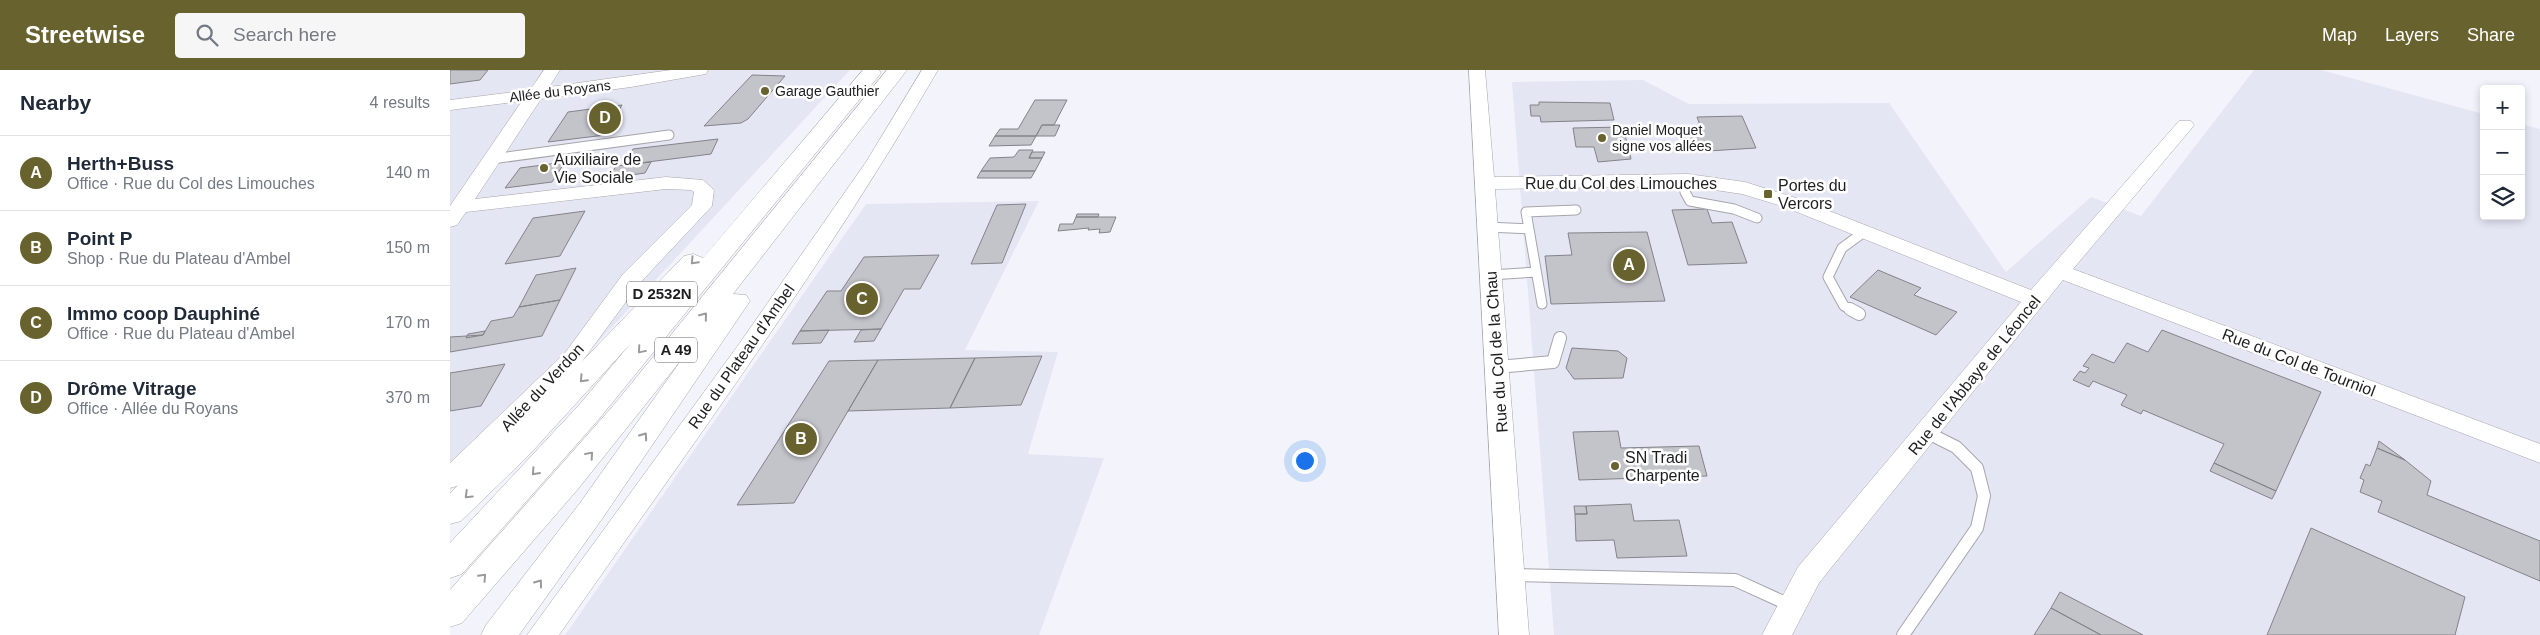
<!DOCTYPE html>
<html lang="en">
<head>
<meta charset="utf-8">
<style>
	:root { --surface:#fff; --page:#f6f6f7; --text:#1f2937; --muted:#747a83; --line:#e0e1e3; --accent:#67622e }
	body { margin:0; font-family:Arial,sans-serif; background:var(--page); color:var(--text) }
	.controls { position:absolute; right:15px; top:15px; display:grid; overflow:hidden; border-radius:5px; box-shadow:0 2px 8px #0003 }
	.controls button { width:45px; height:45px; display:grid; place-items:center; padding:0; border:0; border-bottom:1px solid var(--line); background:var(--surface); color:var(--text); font:25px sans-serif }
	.you { position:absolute; left:854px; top:390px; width:18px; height:18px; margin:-12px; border:4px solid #fff; border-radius:50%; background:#1a73e8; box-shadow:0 0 0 8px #1a73e833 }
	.badge { display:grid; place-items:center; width:32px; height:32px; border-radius:50%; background:var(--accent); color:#fff; font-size:16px; font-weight:700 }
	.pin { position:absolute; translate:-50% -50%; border:2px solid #fff; box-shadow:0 1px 5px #0006 }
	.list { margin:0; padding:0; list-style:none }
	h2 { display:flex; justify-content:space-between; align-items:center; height:65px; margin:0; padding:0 20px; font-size:21px }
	h2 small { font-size:16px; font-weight:400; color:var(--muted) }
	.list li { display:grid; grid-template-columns:32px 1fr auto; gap:15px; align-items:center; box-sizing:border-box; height:75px; padding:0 20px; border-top:1px solid var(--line) }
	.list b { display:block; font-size:19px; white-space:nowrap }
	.list p { margin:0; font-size:16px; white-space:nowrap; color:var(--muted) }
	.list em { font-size:16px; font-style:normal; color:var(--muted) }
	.icon { flex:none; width:28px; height:28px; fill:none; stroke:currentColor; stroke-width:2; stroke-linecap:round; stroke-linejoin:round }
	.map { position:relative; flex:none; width:2090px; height:565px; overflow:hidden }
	header { display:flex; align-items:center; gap:30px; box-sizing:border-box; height:70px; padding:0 25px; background:var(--accent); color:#fff }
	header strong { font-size:24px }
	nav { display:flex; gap:28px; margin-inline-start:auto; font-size:18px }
	.search { width:350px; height:45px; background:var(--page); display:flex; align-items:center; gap:12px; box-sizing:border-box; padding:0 18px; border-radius:5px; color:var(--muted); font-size:19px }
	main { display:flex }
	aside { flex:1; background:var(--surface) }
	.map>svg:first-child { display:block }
	.built { fill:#e5e6f4 }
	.building { fill:#c3c3ca; stroke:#83838a }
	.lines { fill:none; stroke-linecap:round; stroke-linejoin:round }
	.lane-far1-casing { stroke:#a5a5ac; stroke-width:11 }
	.lane-casing { stroke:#a5a5ac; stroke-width:14 }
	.street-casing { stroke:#a5a5ac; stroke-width:1 }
	.highway-casing { stroke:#a5a5ac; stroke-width:1 }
	.lane-far1 { stroke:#fff; stroke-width:9 }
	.lane { stroke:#fff; stroke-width:12 }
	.street { fill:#fff; fill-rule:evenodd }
	.highway { fill:#fff; fill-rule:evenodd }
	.oneway { stroke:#9a9a9b }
	.poi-dot { fill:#67622e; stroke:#fff; stroke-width:2 }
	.labels { text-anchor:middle; stroke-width:5; stroke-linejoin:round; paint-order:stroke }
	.far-street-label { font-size:14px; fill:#1e1e21; stroke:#fff }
	.far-poi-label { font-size:14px; fill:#1e1e21; stroke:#fff; text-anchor:start }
	.shield { fill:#fff; stroke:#626264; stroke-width:1 }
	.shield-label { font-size:15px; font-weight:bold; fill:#1e1e21 }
	.poi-label { font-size:16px; fill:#1e1e21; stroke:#fff; text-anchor:start }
	.street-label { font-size:16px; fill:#1e1e21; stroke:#fff }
</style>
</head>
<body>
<header>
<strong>Streetwise</strong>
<div class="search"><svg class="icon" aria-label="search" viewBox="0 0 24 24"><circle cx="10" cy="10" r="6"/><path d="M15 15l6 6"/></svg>Search here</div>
<nav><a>Map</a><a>Layers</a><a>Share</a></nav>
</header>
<main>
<aside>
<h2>Nearby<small>4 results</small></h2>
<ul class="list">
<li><span class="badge">A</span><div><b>Herth+Buss</b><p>Office · Rue du Col des Limouches</p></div><em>140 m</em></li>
<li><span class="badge">B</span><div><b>Point P</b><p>Shop · Rue du Plateau d'Ambel</p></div><em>150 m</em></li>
<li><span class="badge">C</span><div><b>Immo coop Dauphiné</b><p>Office · Rue du Plateau d'Ambel</p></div><em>170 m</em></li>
<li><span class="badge">D</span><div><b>Drôme Vitrage</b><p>Office · Allée du Royans</p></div><em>370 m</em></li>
</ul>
</aside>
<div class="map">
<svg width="2090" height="565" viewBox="0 0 2090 565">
	<rect width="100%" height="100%" fill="#f3f4fb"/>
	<!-- built -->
	<path class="built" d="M 0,0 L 400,0 L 79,347 L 0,420 Z
		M 1804,0 L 1871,0 L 2034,44 L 2034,146 L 2071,146 L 2071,54 L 2090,59 L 2090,565 L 1104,565 L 1062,12 L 1193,10 L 1239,34 L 1439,33 L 1556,202 L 1641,127 L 1691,146 Z
		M 589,131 L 515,280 L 608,282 L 578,384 L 654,388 L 589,565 L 115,565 L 416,134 Z"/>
	<!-- building -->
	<path class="building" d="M 0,0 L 38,0 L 30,10 L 0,14 Z
		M 302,5 L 335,6 L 298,49 L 291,53 L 254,56 Z
		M 585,30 L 617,30 L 604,55 L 592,55 L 586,66 L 545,66 L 550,59 L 568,59 Z
		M 1089,32 L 1160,33 L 1164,50 L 1091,52 L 1090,46 L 1081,46 L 1080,35 L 1089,35 Z
		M 172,35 L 155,65 L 98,72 L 118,42 Z
		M 1292,46 L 1306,78 L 1258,81 L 1239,79 L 1231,58 L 1251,58 L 1247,47 Z
		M 592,55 L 610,55 L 605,66 L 586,66 Z
		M 1173,57 L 1181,89 L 1148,92 L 1144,77 L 1126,77 L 1123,58 Z
		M 545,66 L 586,66 L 581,75 L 539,76 Z
		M 268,69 L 261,84 L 174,95 L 183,79 Z
		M 569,80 L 583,80 L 579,88 L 592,88 L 585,101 L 531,101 L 540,88 L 564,87 Z
		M 582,82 L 595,82 L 592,88 L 579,88 Z
		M 115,92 L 102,112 L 55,118 L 70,98 Z
		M 201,92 L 195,103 L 159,108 L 166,96 Z
		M 531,101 L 585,101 L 581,108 L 527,108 Z
		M 576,134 L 552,193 L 521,194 L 547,135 Z
		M 1257,139 L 1262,153 L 1282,152 L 1297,193 L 1238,195 L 1222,140 Z
		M 135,141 L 110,186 L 55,194 L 83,148 Z
		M 627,144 L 649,144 L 648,147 L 626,147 Z
		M 626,147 L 666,147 L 660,162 L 649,163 L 650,159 L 638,160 L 639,158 L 608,161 L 610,154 L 623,154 Z
		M 1197,162 L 1215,231 L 1101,234 L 1095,186 L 1122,185 L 1118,163 Z
		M 489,185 L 470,219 L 454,219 L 431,259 L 350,261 L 377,221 L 391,221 L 414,187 Z
		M 126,198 L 110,230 L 69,237 L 86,205 Z
		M 1428,200 L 1471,218 L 1464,225 L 1507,242 L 1486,265 L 1400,227 Z
		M 110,230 L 92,266 L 0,282 L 0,267 L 33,265 L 41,251 L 63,247 L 69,237 Z
		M 431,259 L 424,271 L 404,272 L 411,260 Z
		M 379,260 L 371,273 L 342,274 L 350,261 Z
		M 1712,260 L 1871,322 L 1826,421 L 1764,393 L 1774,374 L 1693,340 L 1691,344 L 1671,335 L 1677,325 L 1643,311 L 1639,317 L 1623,310 L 1630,301 L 1635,303 L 1639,298 L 1633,296 L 1642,284 L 1664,293 L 1677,273 L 1698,282 Z
		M 35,261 L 33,265 L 16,268 L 18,264 Z
		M 1122,278 L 1168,281 L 1177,288 L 1173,308 L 1124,309 L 1116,298 Z
		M 592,286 L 571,335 L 500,338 L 525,288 Z
		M 525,288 L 500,338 L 398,341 L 428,290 Z
		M 428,290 L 344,433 L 287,435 L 379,291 Z
		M 55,294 L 31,336 L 0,341 L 0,303 Z
		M 1168,361 L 1171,378 L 1249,376 L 1257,406 L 1129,410 L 1123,362 Z
		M 1929,371 L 1955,390 L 1927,378 Z
		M 1927,378 L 1955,390 L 1981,411 L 1977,425 L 2090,471 L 2090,511 L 1928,442 L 1932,431 L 1910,422 L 1914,410 L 1910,408 L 1916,394 L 1920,396 Z
		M 1764,393 L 1826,421 L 1822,429 L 1760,401 Z
		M 1181,434 L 1184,451 L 1229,450 L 1237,486 L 1167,488 L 1164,470 L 1126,471 L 1125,444 L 1137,444 L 1136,436 Z
		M 1124,436 L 1136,436 L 1137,444 L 1125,444 Z
		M 1861,458 L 2015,527 L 2005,565 L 1817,565 Z
		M 1610,522 L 1693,565 L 1651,565 L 1601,538 Z
		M 1601,538 L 1651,565 L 1584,565 Z"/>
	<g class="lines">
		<!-- lane-far1 casing -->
		<g class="lane-far1-casing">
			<path id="lane-far1" d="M 42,89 L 219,65
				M 1238,110 L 1235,122 L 1240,131 L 1284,139 L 1307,148
				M 1037,157 L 1079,159
				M 1040,205 L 1086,202
				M 1092,234 L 1076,142 L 1126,140
				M 1402,240 L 1394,236 L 1378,207 L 1392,178 L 1414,162"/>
		</g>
		<!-- lane casing -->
		<g class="lane-casing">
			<path id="lane" d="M 1400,239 L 1409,244
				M 1047,297 L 1103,292 L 1110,268
				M 1060,505 L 1285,510 L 1342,536
				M 1453,565 L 1527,458 L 1534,426 L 1527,398 L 1506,377 L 1476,362"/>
		</g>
		<!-- street casing -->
		<g class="street-casing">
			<path id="street" d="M 94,0 L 110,0 L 99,17 L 221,0 L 258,0 L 256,4 L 250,5 L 181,17 L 91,29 L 25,129 L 216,107 L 253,110 L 264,120 L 262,136 L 189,214 L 131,293 L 51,376 L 10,415 L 0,418 L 0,393 L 115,283 L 173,204 L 242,135 L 244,122 L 241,120 L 216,119 L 16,142 L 7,155 L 0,157 L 0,136 L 72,31 L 0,40 L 0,30 L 80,20 Z
				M 472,0 L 488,0 C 374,196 239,379 109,565 L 77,565 L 289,274 L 416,92 Z
				M 1019,0 L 1035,0 L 1044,107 L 1238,104 L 1295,112 L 1346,128 L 1581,220 L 1729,51 L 1741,51 L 1744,55 L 1741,59 L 1623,199 L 2090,374 L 2090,393 L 1613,210 L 1369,513 L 1342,565 L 1312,565 L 1348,497 L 1571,232 L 1332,136 L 1292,124 L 1238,116 L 1045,119 L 1079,565 L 1049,565 Z"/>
		</g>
		<!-- highway casing -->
		<g class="highway-casing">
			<path id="highway" d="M 413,0 L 429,0 L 431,3 L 149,349 L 12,504 L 0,508 L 0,473 L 129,335 L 182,272 L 79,385 L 11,451 L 0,454 L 0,423 L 57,369 L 234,186 L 243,184 L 253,188 Z
				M 437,0 L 457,0 L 283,224 L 296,225 L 300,231 L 152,449 L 69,565 L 31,565 L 36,555 L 130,433 L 235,285 L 128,419 L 12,553 L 0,557 L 0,520 L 163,336 Z"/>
		</g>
		<!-- lane-far1 -->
		<use href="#lane-far1" class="lane-far1"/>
		<!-- lane -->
		<use href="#lane" class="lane"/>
		<!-- street -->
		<use href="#street" class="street"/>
		<!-- highway -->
		<use href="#highway" class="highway"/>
	</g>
	<!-- one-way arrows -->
	<defs><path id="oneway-chevron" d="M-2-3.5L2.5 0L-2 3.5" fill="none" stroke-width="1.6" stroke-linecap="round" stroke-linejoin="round" transform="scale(1.25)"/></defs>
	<g class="oneway">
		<use href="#oneway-chevron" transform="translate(244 191) rotate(133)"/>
		<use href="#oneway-chevron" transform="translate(254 246) rotate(-51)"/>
		<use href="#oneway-chevron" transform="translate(191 280) rotate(130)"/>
		<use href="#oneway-chevron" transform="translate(133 309) rotate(133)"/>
		<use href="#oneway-chevron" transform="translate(194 366) rotate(-55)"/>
		<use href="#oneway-chevron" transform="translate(140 385) rotate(-49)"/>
		<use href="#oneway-chevron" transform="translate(85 402) rotate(132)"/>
		<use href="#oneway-chevron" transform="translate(18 425) rotate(136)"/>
		<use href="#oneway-chevron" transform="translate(33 507) rotate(-47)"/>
		<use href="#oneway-chevron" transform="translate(89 513) rotate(-54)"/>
	</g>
	<!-- markers -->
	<g class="poi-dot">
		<circle cx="315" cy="21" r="5"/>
		<circle cx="1152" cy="68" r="5"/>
		<circle cx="94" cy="98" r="5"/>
		<rect x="1313" y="119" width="10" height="10" rx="2.5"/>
		<circle cx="1165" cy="396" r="5"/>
	</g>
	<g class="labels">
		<!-- far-street labels -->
		<g class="far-street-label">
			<text transform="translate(110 21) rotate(-7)" y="5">Allée du Royans</text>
		</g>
		<!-- far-poi labels -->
		<g class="far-poi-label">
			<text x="325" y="26">Garage Gauthier</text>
			<text x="1162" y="65">Daniel Moquet<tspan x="1162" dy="16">signe vos allées</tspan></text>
		</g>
		<!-- shield labels -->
		<g class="shield">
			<rect x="177" y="211.5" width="70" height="25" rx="4"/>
			<rect x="205" y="267.5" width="42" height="25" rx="4"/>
		</g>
		<g class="shield-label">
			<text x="212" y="229">D 2532N</text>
			<text x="226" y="285">A 49</text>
		</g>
		<!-- poi labels -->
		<g class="poi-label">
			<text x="104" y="95">Auxiliaire de<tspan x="104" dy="18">Vie Sociale</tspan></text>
			<text x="1328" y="121">Portes du<tspan x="1328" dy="18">Vercors</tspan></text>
			<text x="1175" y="393">SN Tradi<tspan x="1175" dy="18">Charpente</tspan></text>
		</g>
		<!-- street labels -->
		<g class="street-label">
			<text x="1171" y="119">Rue du Col des Limouches</text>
			<text transform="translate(1046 282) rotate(-94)" y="6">Rue du Col de la Chau</text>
			<text transform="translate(291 286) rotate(-55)" y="6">Rue du Plateau d'Ambel</text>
			<text transform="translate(1849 292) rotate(21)" y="6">Rue du Col de Tourniol</text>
			<text transform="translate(1524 305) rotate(-51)" y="6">Rue de l'Abbaye de Léoncel</text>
			<text transform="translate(92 317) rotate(-47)" y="6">Allée du Verdon</text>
		</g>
	</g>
</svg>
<div class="controls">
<button>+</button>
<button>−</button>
<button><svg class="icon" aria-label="layers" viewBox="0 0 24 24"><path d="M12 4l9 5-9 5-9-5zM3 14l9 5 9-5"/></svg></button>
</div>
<div class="you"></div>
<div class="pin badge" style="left:1179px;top:195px">A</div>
<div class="pin badge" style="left:351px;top:369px">B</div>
<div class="pin badge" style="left:412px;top:229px">C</div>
<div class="pin badge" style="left:155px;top:48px">D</div>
</div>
</main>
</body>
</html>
